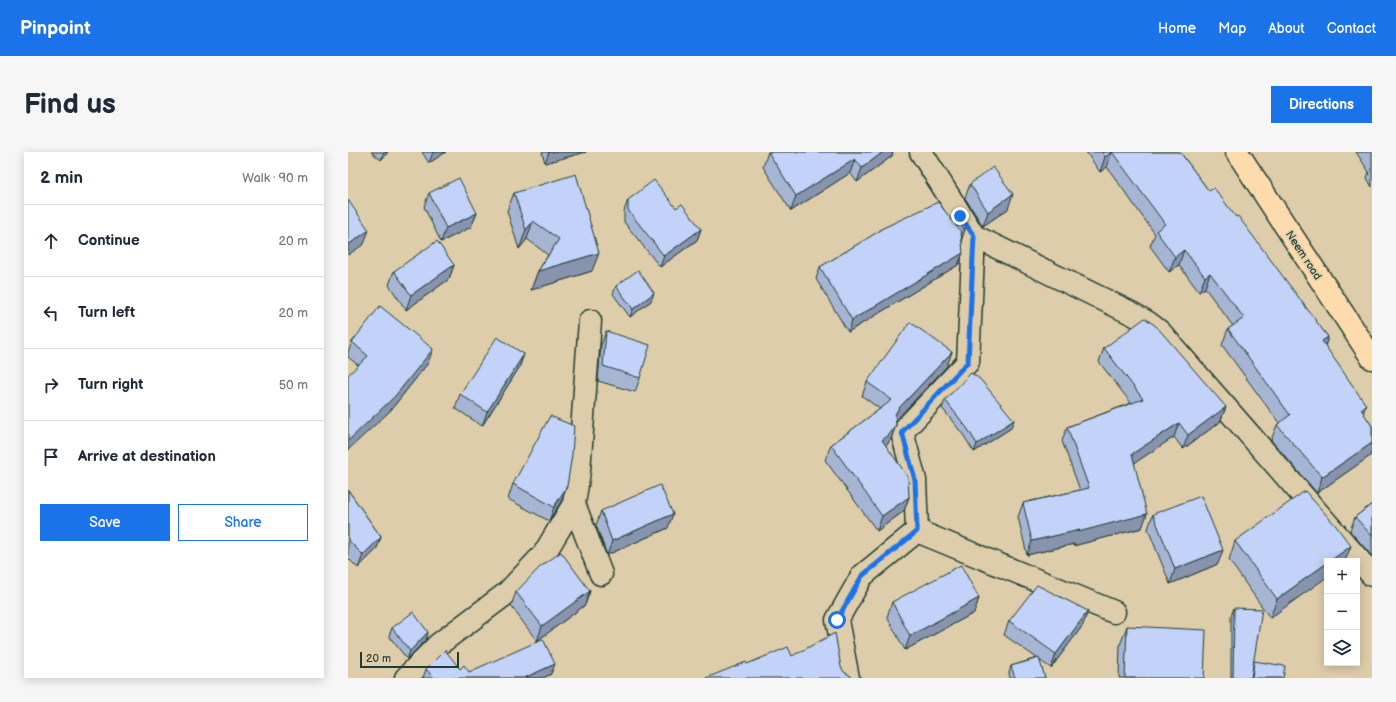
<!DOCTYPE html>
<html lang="en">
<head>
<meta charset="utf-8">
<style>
	:root { --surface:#fff; --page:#f6f6f7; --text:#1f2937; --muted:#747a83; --line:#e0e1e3; --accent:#1a73e8 }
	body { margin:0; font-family:"Balsamiq Sans",sans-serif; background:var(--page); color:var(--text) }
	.controls { position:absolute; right:12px; bottom:12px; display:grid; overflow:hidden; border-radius:0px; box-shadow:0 2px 10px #0003 }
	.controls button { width:36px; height:36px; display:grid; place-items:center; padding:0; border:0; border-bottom:1px solid var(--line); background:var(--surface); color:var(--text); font:20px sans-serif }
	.scale { position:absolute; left:12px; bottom:10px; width:99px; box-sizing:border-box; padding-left:4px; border:2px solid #1f3d34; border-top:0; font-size:11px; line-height:14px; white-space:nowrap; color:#1f3d34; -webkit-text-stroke:3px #decdaa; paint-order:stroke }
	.stop { position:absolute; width:12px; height:12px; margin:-9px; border:3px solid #1a73e8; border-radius:50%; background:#fff }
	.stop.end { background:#1a73e8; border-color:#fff; box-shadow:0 1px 4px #0008 }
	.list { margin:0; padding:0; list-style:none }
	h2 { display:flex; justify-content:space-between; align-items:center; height:52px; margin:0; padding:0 16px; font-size:17px }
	h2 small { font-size:13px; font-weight:400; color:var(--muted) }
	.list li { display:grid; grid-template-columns:26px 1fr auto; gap:12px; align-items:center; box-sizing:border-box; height:72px; padding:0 16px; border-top:1px solid var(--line) }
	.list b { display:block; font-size:15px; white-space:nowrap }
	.list em { font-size:13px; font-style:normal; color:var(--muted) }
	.actions { display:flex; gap:8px; padding:12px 16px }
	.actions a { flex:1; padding:9px 0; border:1px solid var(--accent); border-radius:0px; text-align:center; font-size:14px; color:var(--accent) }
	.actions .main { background:var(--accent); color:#fff }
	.icon { flex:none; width:22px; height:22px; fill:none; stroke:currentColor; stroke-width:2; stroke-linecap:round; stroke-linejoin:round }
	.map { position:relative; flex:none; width:1024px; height:526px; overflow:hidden; border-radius:0px }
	header { display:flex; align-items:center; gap:24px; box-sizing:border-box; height:56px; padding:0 20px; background:var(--accent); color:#fff }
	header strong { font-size:19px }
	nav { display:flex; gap:22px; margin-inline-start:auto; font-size:14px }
	.intro { display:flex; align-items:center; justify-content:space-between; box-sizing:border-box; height:96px; padding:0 24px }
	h1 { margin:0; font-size:28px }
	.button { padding:10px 18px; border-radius:0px; background:var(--accent); color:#fff; font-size:14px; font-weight:700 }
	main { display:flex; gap:24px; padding:0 24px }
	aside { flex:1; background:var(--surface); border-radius:0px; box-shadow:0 2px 10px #0003 }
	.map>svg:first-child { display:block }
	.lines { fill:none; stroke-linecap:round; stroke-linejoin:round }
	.minor-casing { stroke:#1f3d34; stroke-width:25 }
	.major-casing { stroke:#1f3d34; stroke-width:25 }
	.minor { stroke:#decdaa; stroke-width:22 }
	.major { stroke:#fedbac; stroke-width:22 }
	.wall { fill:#a7b5d5; stroke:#1f3d34 }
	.shaded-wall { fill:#8893ae; stroke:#1f3d34 }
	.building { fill:#c2d2f8; stroke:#1f3d34 }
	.route { stroke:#1a73e8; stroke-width:5 }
	.labels { text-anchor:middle; stroke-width:3.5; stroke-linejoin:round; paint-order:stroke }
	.street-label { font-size:11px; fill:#1f3d34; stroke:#decdaa }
</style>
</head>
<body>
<header>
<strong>Pinpoint</strong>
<nav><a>Home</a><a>Map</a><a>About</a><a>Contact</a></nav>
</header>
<div class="intro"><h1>Find us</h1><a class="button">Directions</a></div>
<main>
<aside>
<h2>2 min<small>Walk · 90 m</small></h2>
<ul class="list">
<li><svg class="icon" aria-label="ahead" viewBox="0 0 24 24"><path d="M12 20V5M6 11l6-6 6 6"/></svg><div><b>Continue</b></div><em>20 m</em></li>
<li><svg class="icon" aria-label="left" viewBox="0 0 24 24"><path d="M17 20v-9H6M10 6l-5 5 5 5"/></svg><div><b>Turn left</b></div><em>20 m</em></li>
<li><svg class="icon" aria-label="right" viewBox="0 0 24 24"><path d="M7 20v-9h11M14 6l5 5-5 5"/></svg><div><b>Turn right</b></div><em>50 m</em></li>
<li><svg class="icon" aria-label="arrive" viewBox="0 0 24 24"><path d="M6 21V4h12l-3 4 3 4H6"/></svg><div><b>Arrive at destination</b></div></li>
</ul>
<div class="actions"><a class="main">Save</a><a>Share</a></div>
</aside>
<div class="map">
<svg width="1024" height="526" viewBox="0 0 1024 526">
	<rect width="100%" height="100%" fill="#decdaa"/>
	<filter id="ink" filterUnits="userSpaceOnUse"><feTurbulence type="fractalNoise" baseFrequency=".025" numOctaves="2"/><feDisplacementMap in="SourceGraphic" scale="8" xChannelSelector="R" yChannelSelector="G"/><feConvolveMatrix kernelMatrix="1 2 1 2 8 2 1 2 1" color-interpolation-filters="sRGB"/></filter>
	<g filter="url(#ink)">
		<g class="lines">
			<!-- minor casing -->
			<g class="minor-casing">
				<path id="minor" d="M 573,0 L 626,84 L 785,162 L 799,170 L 812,180 L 1024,423
					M 226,352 L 253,422
					M 569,379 L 567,328 L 554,280 L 620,210 L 626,84
					M 58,526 L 91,492 L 159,441 L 196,402 L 226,352 L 231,319 L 242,169
					M 500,526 L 489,468 L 514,424 L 569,379 L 766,460"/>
			</g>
			<!-- major casing -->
			<g class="major-casing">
				<path id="major" d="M 889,0 L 1024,206"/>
			</g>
			<!-- minor -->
			<use href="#minor" class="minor"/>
			<!-- major -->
			<use href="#major" class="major"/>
		</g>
		<!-- wall -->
		<path class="wall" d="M 23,0 L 40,0 L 33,8 Z
			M 74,0 L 98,0 L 81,11 Z
			M 194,0 L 238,0 L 197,11 Z
			M 420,0 L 545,0 L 544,4 L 509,30 L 502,21 L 443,59 L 415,15 Z
			M 738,0 L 832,0 L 861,39 L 888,65 L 980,185 L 977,194 L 1015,261 L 1024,274 L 1024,297 L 1022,304 L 969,341 L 923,288 L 929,273 L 931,271 L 874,193 L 880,177 L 885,174 L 857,136 L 851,140 L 831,113 L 821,120 L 802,94 L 807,82 L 759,15 L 752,20 Z
			M 1008,0 L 1024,0 L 1024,35 L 1019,26 L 1021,20 Z
			M 622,32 L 660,57 L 635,74 L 617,46 Z
			M 81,41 L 129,61 L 123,75 L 93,90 L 76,55 Z
			M 166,41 L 244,119 L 183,138 L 190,119 L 200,103 L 179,87 L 171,97 L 159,59 Z
			M 280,48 L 328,56 L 353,77 L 349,88 L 312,115 L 276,70 L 276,59 Z
			M 609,58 L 618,73 L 613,89 L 610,113 L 500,180 L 468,127 L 472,115 L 532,79 L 533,77 L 605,70 Z
			M 106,113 L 101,127 L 58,158 L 41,133 L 46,119 Z
			M 268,134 L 303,149 L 282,165 L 265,142 Z
			M 258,179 L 292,226 L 287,240 L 250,229 L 253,193 Z
			M 4,190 L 80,211 L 42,259 L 10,213 L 0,205 L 0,200 Z
			M 756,196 L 878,255 L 872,270 L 835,297 L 826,285 L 786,311 L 794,376 L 725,394 L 726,392 L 679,403 L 670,365 L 675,351 L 732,338 L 714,289 L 719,275 L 783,251 L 751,210 Z
			M 176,202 L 171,216 L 134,274 L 107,256 L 112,242 Z
			M 599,214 L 548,269 L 548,273 L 543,287 L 538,294 L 561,345 L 556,359 L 529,379 L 477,308 L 483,293 L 532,257 L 514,244 L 519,230 Z
			M 597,248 L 663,276 L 626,300 L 616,284 L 594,256 Z
			M 165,332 L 214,348 L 201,369 L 160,347 Z
			M 0,338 L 33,385 L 28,398 L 10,416 L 0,406 Z
			M 1024,352 L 1024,404 L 1002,379 L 1007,365 Z
			M 253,359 L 320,376 L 259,403 L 248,373 Z
			M 805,362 L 870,412 L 822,432 L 800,377 Z
			M 887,389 L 997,409 L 922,466 L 881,408 Z
			M 242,439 L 237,453 L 189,489 L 163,454 L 168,440 Z
			M 631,446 L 626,461 L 557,498 L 539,465 L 544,450 Z
			M 886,456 L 906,510 L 935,526 L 883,526 L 883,464 Z
			M 661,469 L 735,473 L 703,516 L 691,508 L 697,526 L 662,526 L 661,521 L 663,514 L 689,506 L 656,483 Z
			M 779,474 L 856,526 L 771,526 L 772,493 Z
			M 44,476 L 78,488 L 59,507 L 41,484 Z
			M 78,517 L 112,517 L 121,520 L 203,522 L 195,526 L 75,526 Z"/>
		<!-- shaded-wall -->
		<path class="shaded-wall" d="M 36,0 L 40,0 L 33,8 Z
			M 85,0 L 98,0 L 81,11 Z
			M 201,0 L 238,0 L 197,11 Z
			M 535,0 L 545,0 L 544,4 L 509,30 L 514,16 Z
			M 764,0 L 759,15 L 752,20 L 757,5 Z
			M 507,7 L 502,21 L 443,59 L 448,44 Z
			M 665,42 L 660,57 L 635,74 L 640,60 Z
			M 129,61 L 123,75 L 93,90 L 98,76 Z
			M 185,69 L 179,87 L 171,97 L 178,78 Z
			M 618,75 L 613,89 L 610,91 L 615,77 Z
			M 353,77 L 349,88 L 312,115 L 316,104 Z
			M 21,78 L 16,92 L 0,103 L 0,93 Z
			M 836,98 L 831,113 L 821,120 L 827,105 Z
			M 251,101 L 244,119 L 183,138 L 190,119 Z
			M 615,101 L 610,113 L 500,180 L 504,168 Z
			M 106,113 L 101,127 L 58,158 L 63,143 Z
			M 862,121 L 857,136 L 851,140 L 857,125 Z
			M 306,141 L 303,149 L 282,165 L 285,157 Z
			M 980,185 L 975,200 L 974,189 Z
			M 85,197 L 80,211 L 42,259 L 0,298 L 0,289 Z
			M 604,200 L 599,214 L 545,271 L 547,263 L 550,257 Z
			M 176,202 L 171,216 L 134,274 L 139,260 Z
			M 1018,253 L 1013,268 L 1013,257 Z
			M 878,255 L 872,270 L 835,297 L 840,283 Z
			M 666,268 L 663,276 L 626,300 L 629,292 Z
			M 831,271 L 826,285 L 779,316 L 784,302 Z
			M 548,273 L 543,287 L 536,297 L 534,288 Z
			M 1024,291 L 1024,297 L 1022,304 L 969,341 L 974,325 Z
			M 219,334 L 214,348 L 201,369 L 206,355 Z
			M 561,345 L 556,359 L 529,379 L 534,364 Z
			M 325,362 L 320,376 L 259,403 L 264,389 Z
			M 799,362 L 794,376 L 725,394 L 726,392 L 679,403 L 684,389 Z
			M 33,385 L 28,398 L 10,416 L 15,403 Z
			M 1003,394 L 997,409 L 982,409 Z
			M 875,398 L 870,412 L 822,432 L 827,417 Z
			M 979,411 L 979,425 L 922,466 L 929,447 Z
			M 242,439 L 237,453 L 189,489 L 194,474 Z
			M 631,446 L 626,461 L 557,498 L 562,484 Z
			M 740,459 L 735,473 L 703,516 L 708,502 Z
			M 80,480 L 78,488 L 59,507 L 62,499 Z
			M 207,512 L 203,522 L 195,526 L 176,526 Z"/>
		<!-- building -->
		<path class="building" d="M 420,0 L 535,0 L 514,16 L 507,7 L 448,44 Z
			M 754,0 L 832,0 L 861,39 L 866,36 L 888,65 L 890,64 L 980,185 L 974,189 L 1018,253 L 1013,257 L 1024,274 L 1024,291 L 974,325 L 929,273 L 942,263 L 880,177 L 896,166 L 862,121 L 857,125 L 836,98 L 827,105 L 808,79 L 817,72 L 764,0 L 757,5 Z
			M 645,15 L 665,42 L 640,60 L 622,32 Z
			M 228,22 L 251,101 L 190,119 L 211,87 L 185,69 L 178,78 L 166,41 Z
			M 111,26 L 129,61 L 98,76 L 81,41 Z
			M 306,28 L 328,56 L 334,52 L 353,77 L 316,104 L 280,58 L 280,48 Z
			M 0,48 L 21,78 L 0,93 Z
			M 590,50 L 613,80 L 615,101 L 504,168 L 472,115 L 533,78 L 533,77 Z
			M 609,58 L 618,73 L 618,75 L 615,77 Z
			M 89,89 L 106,113 L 63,143 L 46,119 Z
			M 290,118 L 306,141 L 285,157 L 268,134 Z
			M 32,154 L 85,197 L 47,244 L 0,289 L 0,223 L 20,204 L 4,190 Z
			M 797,166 L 809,175 L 878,255 L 840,283 L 831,271 L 784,302 L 799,362 L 730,380 L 732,378 L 684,389 L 675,351 L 741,336 L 719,275 L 795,247 L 756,196 Z
			M 562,170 L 604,200 L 550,257 L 547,263 L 548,273 L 541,283 L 534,288 L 560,325 L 561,345 L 534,364 L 483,293 L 544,248 L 519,230 Z
			M 258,179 L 302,193 L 292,226 L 255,214 Z
			M 149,185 L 176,202 L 139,260 L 112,242 Z
			M 623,221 L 632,227 L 666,268 L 629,292 L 619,276 L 597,248 Z
			M 202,264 L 226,274 L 224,303 L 219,334 L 206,355 L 165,332 Z
			M 312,333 L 325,362 L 264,389 L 253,359 Z
			M 0,338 L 33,385 L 15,403 L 0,388 Z
			M 957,339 L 988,374 L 1003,394 L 982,409 L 979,409 L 979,411 L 929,447 L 887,389 Z
			M 853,344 L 875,398 L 827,417 L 805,362 Z
			M 1024,352 L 1024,384 L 1007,365 Z
			M 213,400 L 242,439 L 194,474 L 168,440 L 192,415 Z
			M 613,413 L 631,446 L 562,484 L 544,450 Z
			M 689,433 L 740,459 L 708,502 L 661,469 Z
			M 886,456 L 914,457 L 903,526 L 885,526 Z
			M 65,460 L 80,480 L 62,499 L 44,476 Z
			M 779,474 L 858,478 L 856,526 L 777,526 Z
			M 487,481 L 493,515 L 496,520 L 503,524 L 503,526 L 358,526 L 398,510 L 399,512 L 440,495 L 444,504 Z
			M 195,487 L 207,512 L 176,526 L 86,526 L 78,517 L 97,498 L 112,517 L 116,513 L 121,520 Z
			M 691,506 L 697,526 L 667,526 L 663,514 Z
			M 906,509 L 937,514 L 935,526 L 904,526 Z"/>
	</g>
	<g class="lines" filter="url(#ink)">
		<!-- route -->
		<path class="route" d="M 489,468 L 514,424 L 569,379 L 567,328 L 554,280 L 620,210 L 626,84 L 612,64"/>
	</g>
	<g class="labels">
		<!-- street labels -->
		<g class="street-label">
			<text transform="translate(956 103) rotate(57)" y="4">Neem road</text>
		</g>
	</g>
</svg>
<div class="controls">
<button>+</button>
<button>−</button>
<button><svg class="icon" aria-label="layers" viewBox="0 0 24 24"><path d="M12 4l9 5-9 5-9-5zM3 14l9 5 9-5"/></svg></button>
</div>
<div class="scale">20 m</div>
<div class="stop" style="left:489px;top:468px"></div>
<div class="stop end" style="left:612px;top:64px"></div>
</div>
</main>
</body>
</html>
